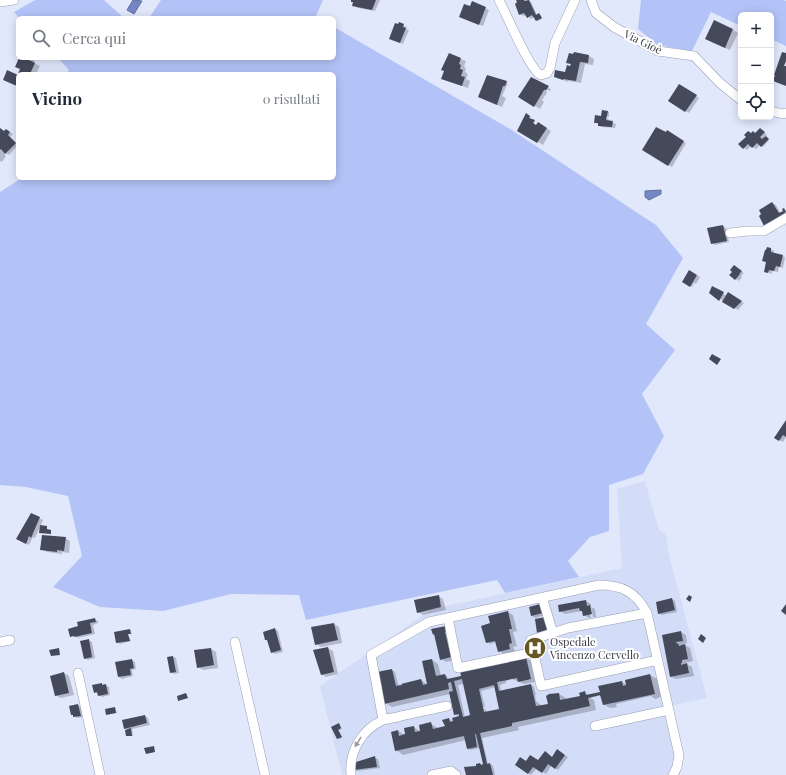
<!DOCTYPE html>
<html lang="it">
<head>
<meta charset="utf-8">
<style>
	:root { --surface:#fff; --page:#f6f6f7; --text:#1f2937; --muted:#747a83; --line:#e0e1e3 }
	body { margin:0; font-family:"Playfair Display",serif; background:var(--page); color:var(--text) }
	.controls { position:absolute; right:12px; top:12px; display:grid; overflow:hidden; border-radius:6px; box-shadow:0 2px 10px #0003 }
	.controls button { width:36px; height:36px; display:grid; place-items:center; padding:0; border:0; border-bottom:1px solid var(--line); background:var(--surface); color:var(--text); font:20px sans-serif }
	.list { margin:0; padding:0; list-style:none }
	h2 { display:flex; justify-content:space-between; align-items:center; height:52px; margin:0; padding:0 16px; font-size:17px }
	h2 small { font-size:13px; font-weight:400; color:var(--muted) }
	.icon { flex:none; width:22px; height:22px; fill:none; stroke:currentColor; stroke-width:2; stroke-linecap:round; stroke-linejoin:round }
	.map { position:relative; flex:none; width:786px; height:775px; overflow:hidden }
	.search { position:absolute; background:var(--surface); box-shadow:0 2px 10px #0003; left:16px; top:16px; width:320px; height:44px; display:flex; align-items:center; gap:10px; box-sizing:border-box; padding:0 14px; border-radius:6px; color:var(--muted); font-size:15px }
	.panel { position:absolute; background:var(--surface); box-shadow:0 2px 10px #0003; left:16px; top:72px; width:320px; height:108px; border-radius:6px }
	.map>svg:first-child { display:block }
	.built { fill:#d3ddf7 }
	.green { fill:#b3c3f7 }
	.water { fill:#7487c4; stroke:#62709d }
	.shadow { fill:#0003; fill-rule:evenodd }
	.building { fill:#454a5b; fill-rule:evenodd }
	.lines { fill:none; stroke-linecap:round; stroke-linejoin:round }
	.minor-casing { stroke:#979db0; stroke-width:10 }
	.minor { stroke:#fff; stroke-width:9 }
	.oneway { fill:#9c9ca0 }
	.labels { text-anchor:middle; stroke-width:4; stroke-linejoin:round; paint-order:stroke }
	.street-label { font-size:11px; fill:#383a42; stroke:#fff }
	.poi-label { font-size:11px; fill:#383a42; stroke:#fff; text-anchor:start }
</style>
</head>
<body>
<div class="map">
<svg width="786" height="775" viewBox="0 0 786 775">
	<rect width="100%" height="100%" fill="#e1e8fc"/>
	<!-- built -->
	<path class="built" d="M 645,481 L 659,530 L 665,534 L 667,538 L 668,551 L 707,698 L 665,707 L 679,775 L 342,775 L 320,686 L 432,609 L 622,568 L 617,489 Z"/>
	<!-- green -->
	<path class="green" d="M 35,0 L 104,0 L 124,18 L 19,18 L 14,12 Z
		M 161,0 L 323,0 L 316,16 L 319,18 L 149,18 Z
		M 641,0 L 784,0 L 786,1 L 786,46 L 771,39 L 771,15 L 741,15 L 741,26 L 711,12 L 692,51 L 658,45 L 638,29 Z
		M 334,27 L 510,129 L 656,225 L 683,258 L 646,324 L 675,350 L 642,394 L 664,436 L 643,474 L 609,485 L 609,531 L 590,537 L 568,561 L 579,577 L 505,593 L 497,580 L 306,620 L 299,595 L 231,594 L 163,611 L 100,607 L 53,587 L 82,556 L 68,496 L 26,487 L 0,485 L 0,192 L 22,178 L 334,178 L 334,74 L 67,74 L 69,70 L 58,58 L 334,58 Z"/>
	<!-- water -->
	<path class="water" d="M 133,0 L 142,1 L 134,14 L 127,10 Z
		M 661,190 L 661,194 L 649,200 L 645,197 L 645,191 Z"/>
	<!-- shadow -->
	<path class="shadow" d="M 352,0 L 380,0 L 375,11 L 358,8 L 353,5 L 354,2 Z
		M 517,0 L 525,0 L 526,1 L 528,0 L 531,2 L 537,15 L 540,15 L 542,19 L 538,21 L 534,17 L 531,19 L 526,15 L 523,16 L 520,14 L 518,2 Z
		M 473,2 L 489,10 L 483,26 L 463,18 Z
		M 400,24 L 407,27 L 406,29 L 409,30 L 403,44 L 393,40 Z
		M 733,30 L 738,33 L 730,50 L 711,42 Z
		M 575,53 L 589,56 L 594,59 L 593,65 L 585,64 L 581,83 L 568,81 L 568,82 L 555,77 L 566,73 L 571,65 L 568,63 L 574,56 Z
		M 449,55 L 466,61 L 464,67 L 466,68 L 465,72 L 468,74 L 466,79 L 470,81 L 468,88 L 448,81 Z
		M 20,58 L 29,58 L 28,65 L 31,59 L 35,61 L 34,63 L 40,66 L 36,74 L 20,74 L 21,70 Z
		M 504,81 L 508,83 L 502,96 L 506,98 L 502,107 L 484,99 Z
		M 680,85 L 699,98 L 689,113 L 669,101 Z
		M 544,86 L 551,89 L 550,91 L 546,89 L 547,93 L 542,100 L 544,102 L 540,109 L 520,96 Z
		M 608,112 L 609,112 L 609,117 L 604,116 L 609,120 L 609,121 L 616,124 L 615,128 L 602,127 L 595,122 Z
		M 527,115 L 531,117 L 530,119 L 535,121 L 534,124 L 537,126 L 539,123 L 551,131 L 543,145 L 518,130 Z
		M 0,128 L 5,132 L 7,130 L 13,134 L 10,137 L 18,145 L 9,155 L 5,153 L 4,154 L 6,156 L 2,162 L 0,161 Z
		M 668,131 L 686,143 L 672,167 L 643,150 Z
		M 763,131 L 767,135 L 765,137 L 769,140 L 763,147 L 760,145 L 756,149 L 751,146 L 747,150 L 739,145 L 752,134 L 756,134 Z
		M 772,203 L 776,205 L 781,214 L 784,212 L 784,209 L 786,211 L 786,220 L 766,228 Z
		M 723,226 L 726,228 L 729,242 L 715,245 L 712,243 Z
		M 771,249 L 774,251 L 774,254 L 785,257 L 783,268 L 779,267 L 778,272 L 772,271 L 772,274 L 765,271 L 767,263 L 764,261 Z
		M 737,268 L 745,274 L 744,273 L 741,276 L 742,277 L 739,281 L 730,275 Z
		M 690,271 L 700,277 L 696,284 L 694,283 L 692,287 L 683,281 Z
		M 713,287 L 727,296 L 729,294 L 744,303 L 738,310 L 710,293 Z
		M 786,421 L 786,437 L 783,442 L 776,438 Z
		M 31,514 L 43,520 L 35,538 L 33,537 L 29,545 L 18,539 Z
		M 65,538 L 70,541 L 69,553 L 62,552 L 62,554 L 47,552 L 41,549 Z
		M 438,596 L 443,599 L 446,610 L 423,615 L 418,612 Z
		M 672,599 L 675,601 L 677,612 L 662,615 L 659,613 Z
		M 586,601 L 591,604 L 591,607 L 589,607 L 591,618 L 589,618 L 584,615 L 582,611 L 565,614 L 560,611 Z
		M 540,605 L 545,615 L 535,618 L 532,616 L 530,608 Z
		M 591,607 L 595,609 L 596,617 L 593,617 Z
		M 508,612 L 513,615 L 517,631 L 513,632 L 517,646 L 513,647 L 515,651 L 504,654 L 499,651 L 496,642 L 490,644 L 487,642 L 492,624 Z
		M 94,619 L 98,621 L 98,623 L 93,625 L 95,634 L 78,638 L 75,636 L 71,636 L 79,627 Z
		M 334,624 L 339,627 L 342,643 L 321,647 L 316,644 Z
		M 446,627 L 455,660 L 446,662 L 441,659 L 436,635 L 434,634 Z
		M 275,629 L 278,631 L 283,652 L 275,654 L 272,652 L 268,641 L 266,640 Z
		M 130,630 L 132,634 L 128,633 L 128,635 L 131,641 L 120,644 L 117,642 Z
		M 681,632 L 686,635 L 687,643 L 683,644 L 690,648 L 693,661 L 685,663 L 692,667 L 694,676 L 676,679 L 671,677 L 663,636 Z
		M 88,640 L 92,642 L 95,658 L 88,660 L 85,658 Z
		M 328,648 L 333,651 L 338,674 L 326,677 L 321,674 Z
		M 211,649 L 216,652 L 218,668 L 203,670 L 198,667 Z
		M 173,657 L 176,658 L 179,673 L 174,674 L 171,672 Z
		M 526,658 L 531,661 L 535,682 L 524,684 L 512,679 L 506,681 L 506,683 L 500,685 L 501,691 L 531,685 L 534,687 L 536,695 L 535,695 L 536,701 L 542,706 L 549,705 L 559,694 L 566,698 L 566,700 L 581,697 L 585,693 L 589,695 L 600,693 L 622,682 L 627,685 L 626,680 L 650,675 L 657,679 L 661,697 L 655,699 L 651,696 L 616,704 L 617,707 L 610,708 L 603,704 L 602,695 L 590,698 L 594,700 L 596,710 L 518,727 L 519,730 L 482,738 L 488,764 L 490,764 L 493,766 L 495,775 L 467,775 L 480,764 L 486,768 L 480,748 L 471,750 L 468,749 L 466,740 L 403,755 L 396,750 L 398,731 L 407,736 L 414,727 L 421,732 L 431,724 L 438,728 L 446,727 L 449,719 L 454,722 L 460,717 L 455,714 L 450,694 L 392,707 L 385,703 L 392,670 L 395,672 L 398,684 L 401,686 L 421,680 L 428,685 L 432,660 L 438,664 L 441,676 L 447,676 L 448,680 ZM 464,684 L 470,710 L 485,707 L 481,691 L 495,687 L 500,710 L 487,712 L 485,709 L 471,712 L 472,716 L 465,718 L 458,685 Z
		M 132,660 L 135,662 L 136,669 L 132,670 L 133,676 L 122,679 L 119,677 Z
		M 64,673 L 69,676 L 74,695 L 61,698 L 55,695 Z
		M 102,684 L 109,687 L 110,695 L 102,697 L 95,692 Z
		M 78,705 L 81,707 L 83,717 L 77,718 L 74,716 Z
		M 115,708 L 117,713 L 107,714 Z
		M 145,716 L 148,718 L 150,725 L 132,729 L 133,736 L 127,736 L 128,730 L 125,728 Z
		M 339,724 L 342,729 L 339,730 L 342,738 L 339,739 L 333,727 Z
		M 558,751 L 568,757 L 558,770 L 551,766 L 546,774 L 537,768 L 531,775 L 516,765 L 553,758 Z
		M 375,758 L 378,759 L 380,768 L 357,771 L 354,770 Z"/>
	<!-- building -->
	<path class="building" d="M 351,0 L 376,0 L 372,10 L 352,6 L 353,2 L 351,2 Z
		M 516,0 L 524,0 L 524,1 L 529,0 L 536,15 L 539,13 L 542,18 L 536,21 L 532,15 L 527,18 L 524,13 L 519,15 L 515,4 L 517,2 Z
		M 472,1 L 486,7 L 479,25 L 459,17 L 464,4 L 470,6 Z
		M 714,20 L 733,29 L 725,48 L 705,39 Z
		M 399,22 L 404,24 L 403,27 L 406,28 L 400,43 L 389,39 L 395,23 L 398,24 Z
		M 574,52 L 589,55 L 588,63 L 580,62 L 576,81 L 563,79 L 563,80 L 554,77 L 555,70 L 565,72 L 567,65 L 570,66 L 571,64 L 566,63 L 569,53 L 573,54 Z
		M 782,52 L 786,53 L 786,61 L 784,66 L 786,66 L 786,86 L 773,81 L 775,75 L 774,75 Z
		M 449,53 L 461,58 L 459,64 L 461,65 L 460,69 L 463,70 L 461,76 L 465,77 L 462,86 L 441,79 L 444,71 L 441,70 Z
		M 19,58 L 30,58 L 29,60 L 35,63 L 30,74 L 18,74 L 20,69 L 15,67 Z
		M 7,70 L 18,75 L 17,86 L 3,80 Z
		M 487,75 L 507,81 L 505,86 L 503,86 L 497,105 L 478,97 Z
		M 531,77 L 549,86 L 546,90 L 543,90 L 544,90 L 534,107 L 518,97 Z
		M 679,84 L 697,95 L 685,112 L 668,101 Z
		M 602,110 L 608,111 L 606,120 L 613,121 L 612,127 L 598,126 L 598,123 L 594,123 L 595,115 L 601,116 Z
		M 526,113 L 530,116 L 529,118 L 535,120 L 533,123 L 536,125 L 538,122 L 547,128 L 537,143 L 517,131 Z
		M 656,127 L 666,132 L 667,130 L 684,141 L 668,166 L 642,150 Z
		M 0,128 L 4,131 L 6,129 L 10,132 L 8,135 L 16,143 L 5,154 L 1,149 L 0,150 Z
		M 760,128 L 765,132 L 760,137 L 762,139 L 766,136 L 769,139 L 761,147 L 757,143 L 752,148 L 748,144 L 743,149 L 738,144 L 746,137 L 744,135 L 748,131 L 751,133 L 753,131 L 755,133 Z
		M 772,202 L 779,213 L 783,211 L 782,209 L 784,208 L 786,212 L 784,213 L 786,216 L 765,228 L 759,216 L 761,214 L 759,210 Z
		M 723,225 L 727,241 L 711,244 L 707,228 Z
		M 767,247 L 771,248 L 771,252 L 783,255 L 780,267 L 776,266 L 774,271 L 769,270 L 768,273 L 764,272 L 766,262 L 762,261 L 765,250 L 766,250 Z
		M 734,265 L 742,271 L 739,274 L 740,274 L 735,280 L 729,275 L 732,272 L 730,270 Z
		M 689,270 L 697,275 L 690,287 L 682,282 Z
		M 712,286 L 724,292 L 719,301 L 709,293 Z
		M 728,292 L 742,301 L 734,309 L 722,302 Z
		M 712,354 L 721,359 L 717,365 L 709,359 Z
		M 786,420 L 786,437 L 783,435 L 779,441 L 774,438 Z
		M 31,513 L 40,517 L 31,538 L 29,536 L 26,544 L 16,539 Z
		M 40,525 L 47,526 L 47,529 L 51,530 L 51,534 L 39,533 Z
		M 42,535 L 66,537 L 64,551 L 57,550 L 57,552 L 40,550 Z
		M 439,595 L 441,607 L 417,613 L 414,600 Z
		M 689,595 L 692,597 L 690,602 L 686,599 Z
		M 672,598 L 675,610 L 658,614 L 656,602 Z
		M 586,600 L 587,606 L 590,605 L 592,614 L 583,616 L 582,611 L 580,611 L 579,608 L 559,612 L 558,605 Z
		M 540,604 L 543,613 L 531,616 L 529,607 Z
		M 786,604 L 786,615 L 781,611 Z
		M 508,611 L 512,629 L 509,629 L 512,643 L 509,644 L 510,649 L 498,652 L 495,641 L 486,643 L 481,626 L 490,623 L 488,616 Z
		M 545,617 L 548,630 L 537,633 L 535,619 Z
		M 95,618 L 96,622 L 90,623 L 92,633 L 74,637 L 74,636 L 70,637 L 68,629 L 78,626 L 77,622 Z
		M 334,623 L 338,640 L 315,645 L 311,627 Z
		M 446,626 L 447,631 L 445,632 L 451,657 L 440,660 L 434,634 L 433,635 L 431,629 Z
		M 275,628 L 281,650 L 271,653 L 267,640 L 265,640 L 263,632 Z
		M 130,629 L 131,634 L 128,634 L 130,641 L 116,643 L 114,632 Z
		M 681,631 L 683,641 L 676,642 L 677,644 L 678,643 L 679,646 L 685,644 L 688,659 L 682,660 L 682,663 L 681,663 L 681,665 L 687,663 L 689,673 L 670,677 L 662,635 Z
		M 701,634 L 706,638 L 703,643 L 698,639 Z
		M 89,639 L 92,657 L 84,659 L 80,641 Z
		M 328,647 L 334,672 L 321,675 L 313,650 Z
		M 59,648 L 60,655 L 51,656 L 49,650 Z
		M 211,648 L 214,665 L 197,668 L 194,650 Z
		M 173,656 L 176,672 L 170,673 L 167,657 Z
		M 526,657 L 531,679 L 518,682 L 517,678 L 497,682 L 499,691 L 531,684 L 536,706 L 548,704 L 546,696 L 549,694 L 559,693 L 560,700 L 580,696 L 579,693 L 585,691 L 586,695 L 600,692 L 598,686 L 622,681 L 623,686 L 626,685 L 625,680 L 650,674 L 655,694 L 603,705 L 600,695 L 588,698 L 590,706 L 512,723 L 512,726 L 480,733 L 487,764 L 490,763 L 493,775 L 466,775 L 464,767 L 476,766 L 476,764 L 480,763 L 481,765 L 483,764 L 476,734 L 475,734 L 477,747 L 467,749 L 464,736 L 395,751 L 391,732 L 398,730 L 399,736 L 405,734 L 404,728 L 414,726 L 415,732 L 420,731 L 419,725 L 431,722 L 433,729 L 445,726 L 442,720 L 449,718 L 450,722 L 453,721 L 452,718 L 459,716 L 459,714 L 454,715 L 449,692 L 453,691 L 451,682 L 448,683 L 449,689 L 384,704 L 377,672 L 392,669 L 396,686 L 402,685 L 401,684 L 421,679 L 423,685 L 427,684 L 422,661 L 432,659 L 436,676 L 445,674 L 447,679 L 461,676 L 460,670 ZM 462,679 L 470,715 L 463,717 L 454,681 ZM 494,685 L 499,709 L 484,712 L 479,689 Z
		M 132,659 L 134,668 L 130,669 L 131,675 L 118,677 L 115,662 Z
		M 64,672 L 69,693 L 55,696 L 50,676 Z
		M 102,683 L 102,685 L 106,684 L 108,694 L 98,696 L 97,692 L 94,693 L 92,685 Z
		M 186,693 L 188,698 L 178,701 L 177,696 Z
		M 78,704 L 81,716 L 73,717 L 73,715 L 71,715 L 69,706 Z
		M 115,707 L 116,713 L 106,715 L 105,709 Z
		M 145,715 L 147,723 L 124,729 L 122,720 Z
		M 339,723 L 341,728 L 338,730 L 342,737 L 337,739 L 331,727 Z
		M 131,728 L 132,736 L 126,736 L 125,730 Z
		M 154,746 L 155,752 L 146,754 L 144,748 Z
		M 557,749 L 565,755 L 555,769 L 548,764 L 542,773 L 533,767 L 528,774 L 515,765 L 520,757 L 526,761 L 530,755 L 538,760 L 545,751 L 552,757 Z
		M 375,756 L 377,767 L 353,770 L 353,763 Z"/>
	<g class="lines">
		<!-- minor casing -->
		<g class="minor-casing">
			<path id="minor" d="M 499,0 C 506,13 530,71 541,75 L 547,73 L 550,68 L 555,43 L 575,0
				M 591,0 L 596,13 L 614,27 L 658,51 L 694,56 L 720,83 L 741,100
				M 0,2 L 14,0
				M 771,111 L 783,114 L 786,113
				M 730,233 L 748,231 L 764,231 L 786,218
				M 542,597 L 553,633
				M 647,613 L 568,628 L 531,640 L 541,686 L 658,660
				M 448,618 L 458,668 L 534,652
				M 0,642 L 10,640
				M 235,642 L 265,775
				M 78,673 L 100,775
				M 383,720 L 371,655 L 429,622 L 599,585 C 622,585 636,592 647,613 L 679,755 L 677,767 L 673,775
				M 595,726 L 669,710
				M 351,775 C 349,752 361,730 383,720 C 389,718 396,718 401,716 C 417,713 432,709 447,706
				M 432,775 L 451,771 L 456,775"/>
		</g>
		<!-- minor -->
		<use href="#minor" class="minor"/>
	</g>
	<!-- one-way arrows -->
	<defs><path id="oneway-solid" d="M-6-.8H1V-3.2L6.5 0L1 3.2V.8H-6Z"/></defs>
	<use class="oneway" href="#oneway-solid" transform="translate(358 742) rotate(122)"/>
	<!-- icons -->
	<defs>
		<g id="hospital-disc" transform="scale(1.15)"><circle r="9.5" fill="#675624" stroke="#fff"/><path d="M-5-5h3v3.5h4V-5h3V5h-3V1.5h-4V5h-3Z" fill="#fff"/></g>
	</defs>
	<g fill-rule="evenodd">
		<use href="#hospital-disc" x="535" y="648"/>
	</g>
	<g class="labels">
		<!-- street labels -->
		<g class="street-label">
			<text transform="translate(643 42) rotate(26)" y="4">Via Gioè</text>
		</g>
		<!-- poi labels -->
		<g class="poi-label">
			<text x="550" y="646">Ospedale<tspan x="550" dy="13">Vincenzo Cervello</tspan></text>
		</g>
	</g>
</svg>
<div class="controls">
<button>+</button>
<button>−</button>
<button><svg class="icon" aria-label="locate" viewBox="0 0 24 24"><circle cx="12" cy="12" r="6"/><path d="M12 2v4M12 18v4M2 12h4M18 12h4"/></svg></button>
</div>
<div class="search"><svg class="icon" aria-label="search" viewBox="0 0 24 24"><circle cx="10" cy="10" r="6"/><path d="M15 15l6 6"/></svg>Cerca qui</div>
<section class="panel">
<h2>Vicino<small>0 risultati</small></h2>
<ul class="list">
</ul>
</section>
</div>
</body>
</html>
